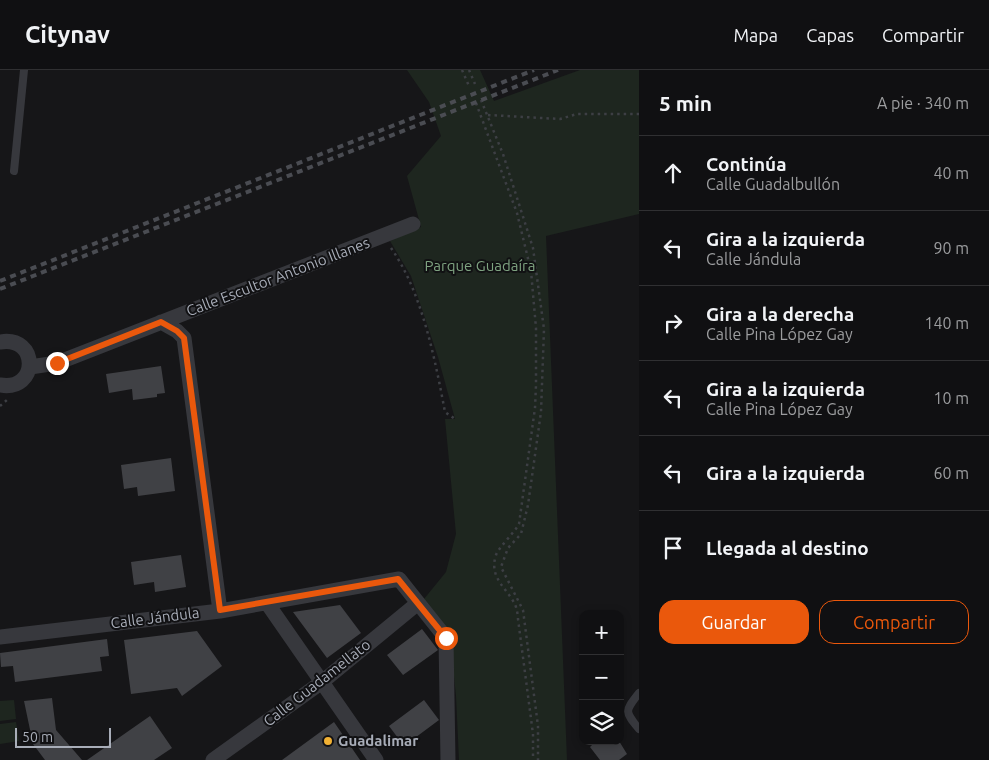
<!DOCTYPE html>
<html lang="es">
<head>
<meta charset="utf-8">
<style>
	:root { --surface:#101012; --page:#1e1e20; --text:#f1f3f6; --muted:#9c9d9f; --line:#303032; --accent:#ea580c }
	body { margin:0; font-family:Ubuntu,sans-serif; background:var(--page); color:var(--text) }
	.controls { position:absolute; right:15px; bottom:15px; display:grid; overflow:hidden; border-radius:10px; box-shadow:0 2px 8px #0003 }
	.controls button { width:45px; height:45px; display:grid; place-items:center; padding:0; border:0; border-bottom:1px solid var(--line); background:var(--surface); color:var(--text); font:25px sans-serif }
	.scale { position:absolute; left:15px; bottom:12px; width:96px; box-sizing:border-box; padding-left:5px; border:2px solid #a8adb8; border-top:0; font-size:14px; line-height:18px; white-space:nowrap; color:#a8adb8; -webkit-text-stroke:4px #111113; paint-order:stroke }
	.stop { position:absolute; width:15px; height:15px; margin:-11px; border:4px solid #ea580c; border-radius:50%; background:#fff }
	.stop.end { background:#ea580c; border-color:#fff; box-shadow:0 1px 5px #0008 }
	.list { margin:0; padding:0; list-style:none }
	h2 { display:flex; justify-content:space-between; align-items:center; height:65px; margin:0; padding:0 20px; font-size:21px }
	h2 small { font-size:16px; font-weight:400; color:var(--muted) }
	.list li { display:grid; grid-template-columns:32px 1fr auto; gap:15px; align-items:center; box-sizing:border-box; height:75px; padding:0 20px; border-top:1px solid var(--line) }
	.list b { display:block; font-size:19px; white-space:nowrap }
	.list p { margin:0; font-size:16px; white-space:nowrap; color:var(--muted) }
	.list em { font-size:16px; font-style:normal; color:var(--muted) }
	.actions { display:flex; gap:10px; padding:15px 20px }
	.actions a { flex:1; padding:11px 0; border:1px solid var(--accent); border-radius:15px; text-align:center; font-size:18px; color:var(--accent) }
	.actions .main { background:var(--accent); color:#fff }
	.icon { flex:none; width:28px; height:28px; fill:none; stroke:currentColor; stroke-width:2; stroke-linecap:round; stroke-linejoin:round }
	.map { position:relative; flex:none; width:639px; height:690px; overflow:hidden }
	header { display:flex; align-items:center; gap:30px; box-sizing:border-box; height:70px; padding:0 25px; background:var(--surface); border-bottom:1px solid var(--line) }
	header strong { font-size:24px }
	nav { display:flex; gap:28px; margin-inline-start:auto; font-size:18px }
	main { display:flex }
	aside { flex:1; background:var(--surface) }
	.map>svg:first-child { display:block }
	.green { fill:#1e261f }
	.building { fill:#404145 }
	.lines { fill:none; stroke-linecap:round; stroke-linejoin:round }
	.path { stroke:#3d3f44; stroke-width:2.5; stroke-dasharray:2.5 4; stroke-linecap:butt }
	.lane { stroke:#37383d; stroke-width:8 }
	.street { stroke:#37383d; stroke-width:15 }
	.rail { stroke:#4a4c52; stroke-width:4; stroke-dasharray:6 5; stroke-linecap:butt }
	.route { stroke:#ea580c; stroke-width:6 }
	.poi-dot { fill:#f2b134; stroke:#111113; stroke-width:2 }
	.labels { text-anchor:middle; stroke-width:4; stroke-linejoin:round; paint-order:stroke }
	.park-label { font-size:15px; fill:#7fa381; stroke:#111113 }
	.street-label { font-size:15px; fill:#a8adb8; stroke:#111113 }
	.poi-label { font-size:15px; font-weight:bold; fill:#a8adb8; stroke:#111113; text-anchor:start }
</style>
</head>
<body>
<header>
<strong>Citynav</strong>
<nav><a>Mapa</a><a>Capas</a><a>Compartir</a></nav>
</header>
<main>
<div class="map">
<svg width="639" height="690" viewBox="0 0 639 690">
	<rect width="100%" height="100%" fill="#161618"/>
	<!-- green -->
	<path class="green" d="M 407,0 L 480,0 L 494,31 L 580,0 L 639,0 L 639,144 L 546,166 L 567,690 L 459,690 L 456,626 L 450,566 L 424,529 L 446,502 L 456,464 L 445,349 L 455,349 L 438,287 L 411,206 L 390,171 L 421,157 L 407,106 L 441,66 L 429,32 Z
		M 14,630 L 16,649 L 0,651 L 0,631 Z
		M 16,652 L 19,671 L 0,674 L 0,654 Z"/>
	<!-- building -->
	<path class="building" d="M 161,296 L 165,323 L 157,324 L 157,327 L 133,330 L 132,319 L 109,323 L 106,304 Z
		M 171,388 L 175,421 L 138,426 L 137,417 L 124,419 L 121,395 Z
		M 181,485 L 186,517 L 155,522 L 154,512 L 134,515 L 131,492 Z
		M 340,535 L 361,563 L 327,588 L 293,542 Z
		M 422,559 L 438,580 L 403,605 L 387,585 Z
		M 197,561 L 222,596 L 182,626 L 177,618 L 131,624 L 124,570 Z
		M 107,569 L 109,586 L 100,587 L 102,601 L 15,612 L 13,596 L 1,597 L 0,583 Z
		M 52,628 L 56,660 L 82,690 L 45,690 L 33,674 L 24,631 Z
		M 424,630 L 439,650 L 404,676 L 389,656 Z
		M 150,646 L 172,678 L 154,690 L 87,690 Z
		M 334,652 L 360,690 L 282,690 Z
		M 596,671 L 619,671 L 627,684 L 619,690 L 600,690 L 590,677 Z"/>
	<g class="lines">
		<!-- path -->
		<path class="path" d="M 462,0 L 469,16
			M 469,0 L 475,14
			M 481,30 L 503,84 L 533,178 L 544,259 L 541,342 L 528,435 L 521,464 L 508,478 L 501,497 L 523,540 L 538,656 L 538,690
			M 476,33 L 517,143 L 531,201 L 536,258 L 536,315 L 535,338 L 519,454 C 514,463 499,477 496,485 C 488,509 509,519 516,537 C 517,541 518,545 518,549 L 533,664 L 533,690
			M 488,45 L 560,49 L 577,44 L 639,44
			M 391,178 C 422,222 435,289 445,342 L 455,349
			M 0,336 L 8,329"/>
		<!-- lane -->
		<path class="lane" d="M 14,101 L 24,0
			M 639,623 C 625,641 624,641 639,659"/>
		<!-- street -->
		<path class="street" d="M 161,252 L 177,261 L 184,268 L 220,541
			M 0,272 C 39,265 39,322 0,315
			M 30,297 L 57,293 L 413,154
			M 267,533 L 376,690
			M 0,567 L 220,541 L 399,509 L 446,568 L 448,690
			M 213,690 L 322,612 L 418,533"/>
		<!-- rail -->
		<path class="rail" d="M 0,211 L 534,0
			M 0,219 L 558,0"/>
	</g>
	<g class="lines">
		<!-- route -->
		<path class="route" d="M 57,293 L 161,252 L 177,261 L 184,268 L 220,540 L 398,509 L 446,568"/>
	</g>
	<!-- markers -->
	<circle class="poi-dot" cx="328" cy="671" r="5"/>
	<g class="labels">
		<!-- park labels -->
		<g class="park-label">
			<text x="480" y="201">Parque Guadaíra</text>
		</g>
		<!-- street labels -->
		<g class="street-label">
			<text transform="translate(278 207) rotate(-21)" y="5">Calle Escultor Antonio Illanes</text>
			<text transform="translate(155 548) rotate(-7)" y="5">Calle Jándula</text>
			<text transform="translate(317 613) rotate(-38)" y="5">Calle Guadamellato</text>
		</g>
		<!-- poi labels -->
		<g class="poi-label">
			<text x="338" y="676">Guadalimar</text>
		</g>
	</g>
</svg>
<div class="controls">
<button>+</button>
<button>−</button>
<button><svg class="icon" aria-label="layers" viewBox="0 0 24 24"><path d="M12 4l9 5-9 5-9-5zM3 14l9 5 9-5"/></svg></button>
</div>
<div class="scale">50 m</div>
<div class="stop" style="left:446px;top:568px"></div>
<div class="stop end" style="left:57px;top:293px"></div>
</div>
<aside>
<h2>5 min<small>A pie · 340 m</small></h2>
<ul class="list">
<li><svg class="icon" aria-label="ahead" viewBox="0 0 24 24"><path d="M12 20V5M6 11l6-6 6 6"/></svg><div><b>Continúa</b><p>Calle Guadalbullón</p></div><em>40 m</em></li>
<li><svg class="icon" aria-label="left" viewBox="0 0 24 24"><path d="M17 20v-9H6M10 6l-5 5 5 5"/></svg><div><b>Gira a la izquierda</b><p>Calle Jándula</p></div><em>90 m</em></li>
<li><svg class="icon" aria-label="right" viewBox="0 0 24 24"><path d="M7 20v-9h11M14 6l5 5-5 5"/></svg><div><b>Gira a la derecha</b><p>Calle Pina López Gay</p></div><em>140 m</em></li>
<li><svg class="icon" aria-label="left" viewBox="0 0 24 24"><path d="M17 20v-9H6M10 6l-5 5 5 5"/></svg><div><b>Gira a la izquierda</b><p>Calle Pina López Gay</p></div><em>10 m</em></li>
<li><svg class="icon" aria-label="left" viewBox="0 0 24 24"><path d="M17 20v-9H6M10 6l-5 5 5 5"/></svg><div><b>Gira a la izquierda</b></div><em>60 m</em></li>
<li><svg class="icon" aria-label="arrive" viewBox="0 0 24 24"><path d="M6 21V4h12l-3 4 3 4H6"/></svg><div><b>Llegada al destino</b></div></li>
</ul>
<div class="actions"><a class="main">Guardar</a><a>Compartir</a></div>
</aside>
</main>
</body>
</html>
